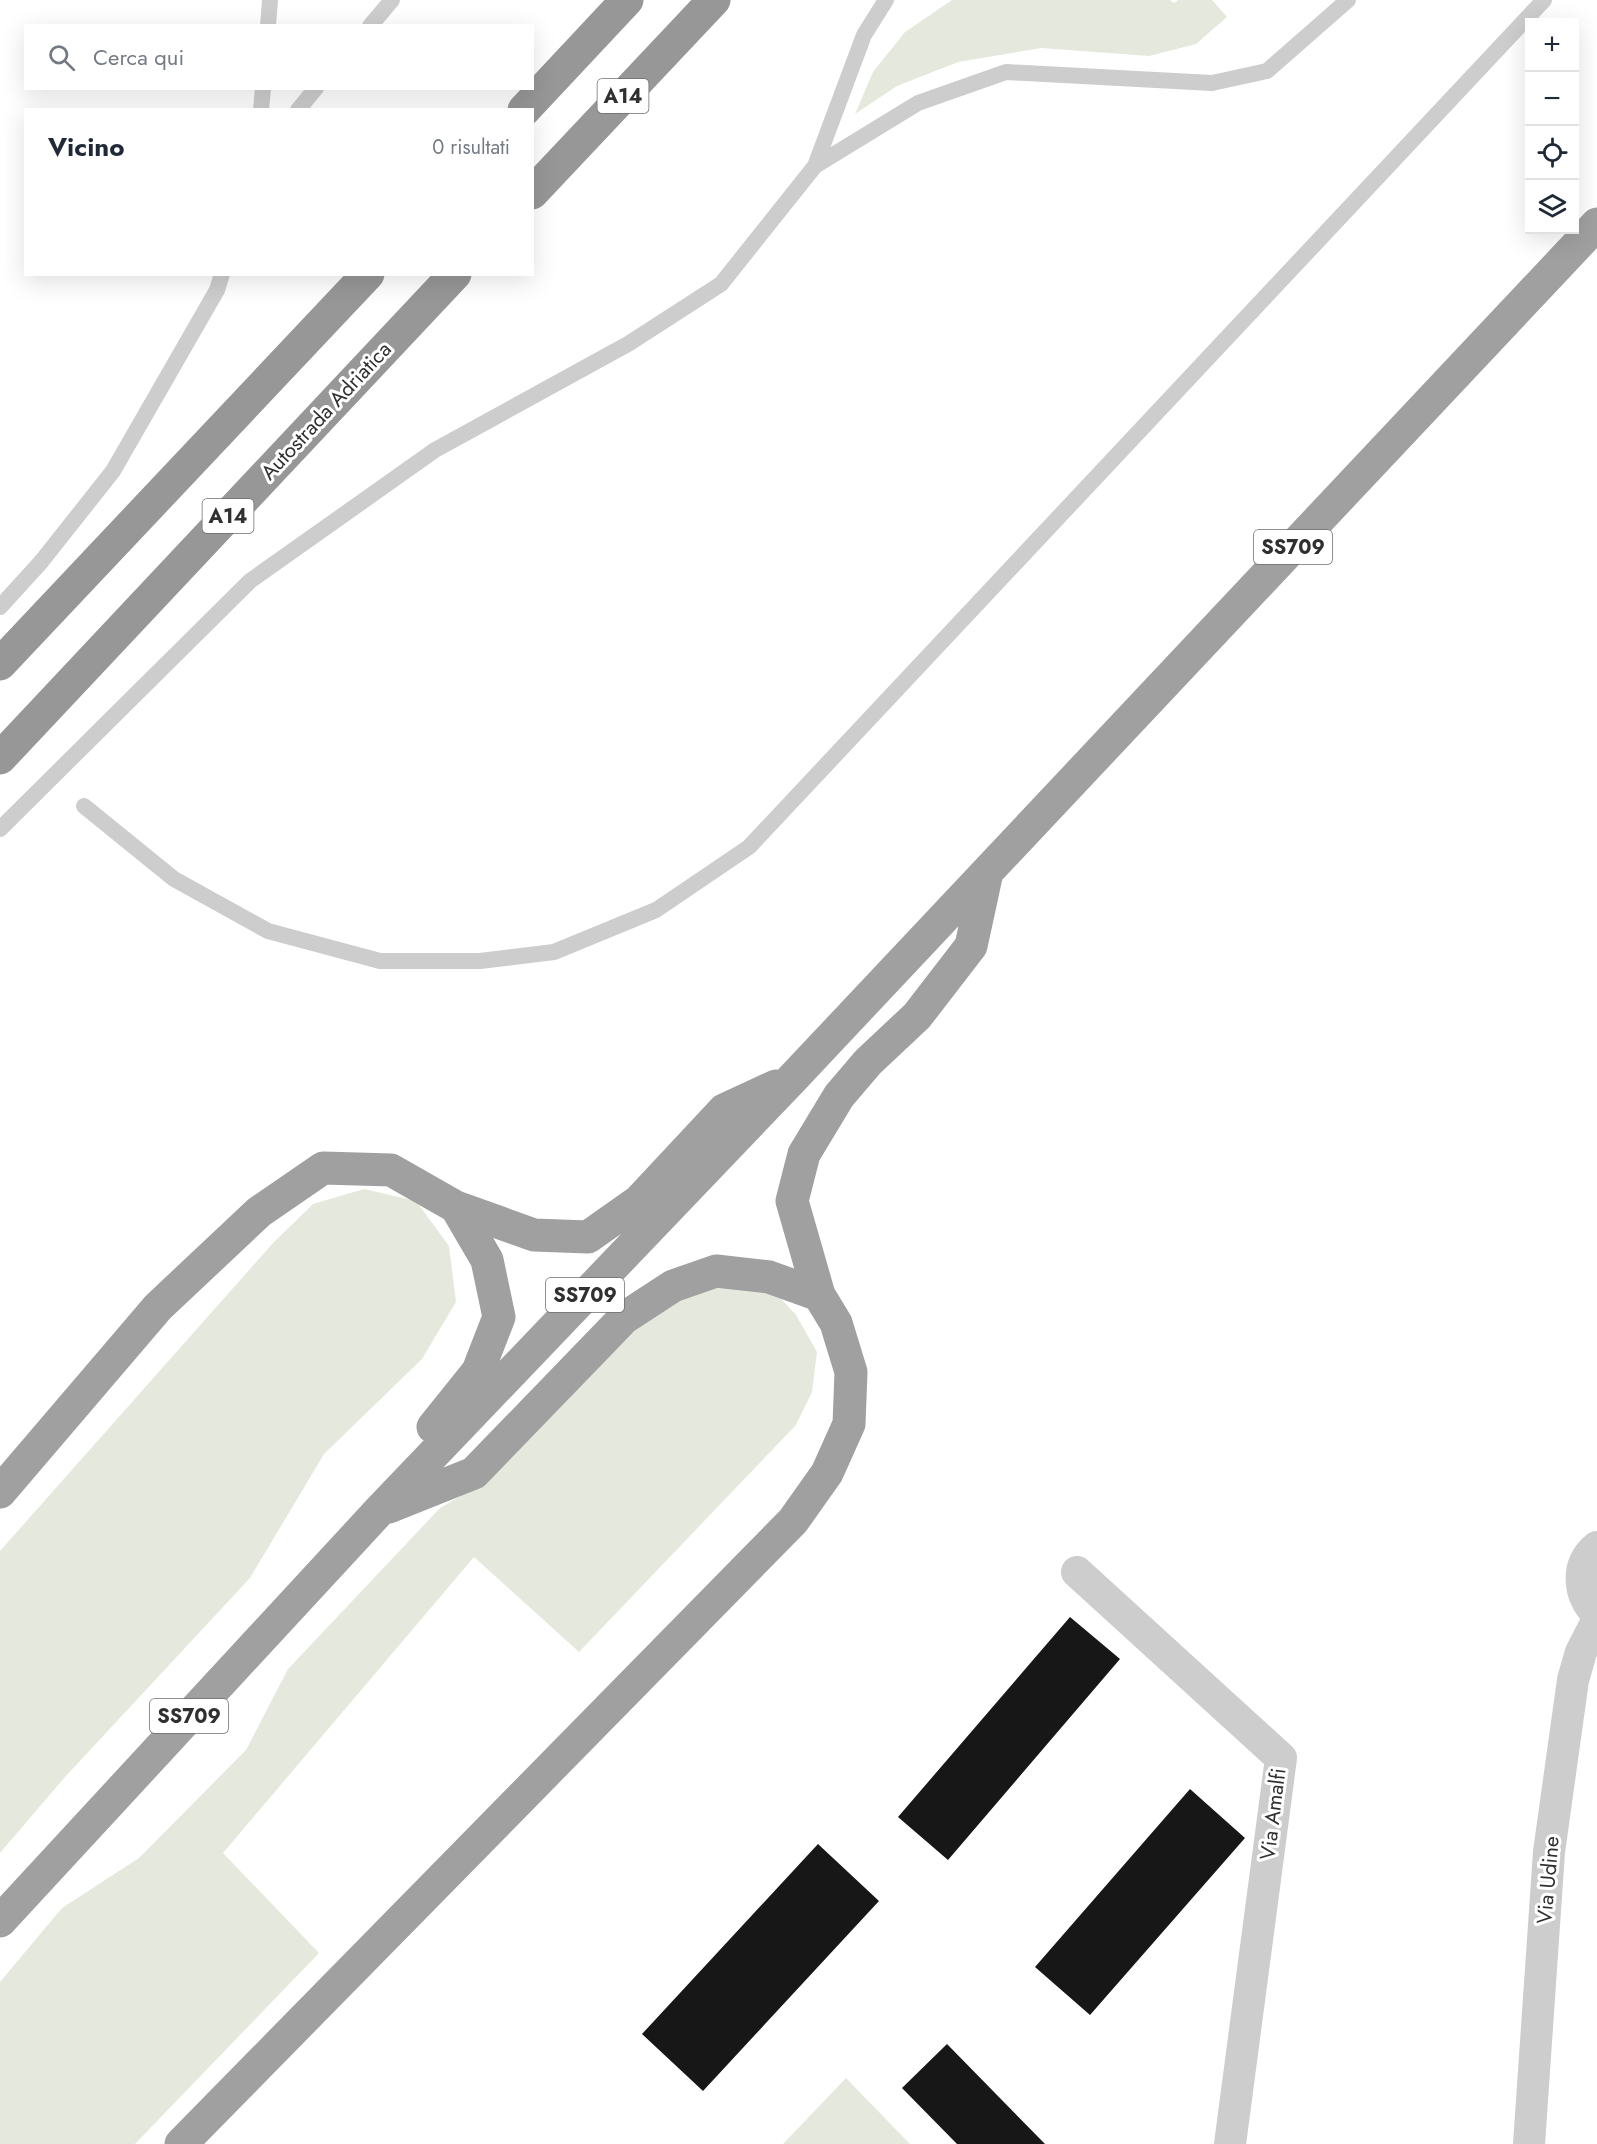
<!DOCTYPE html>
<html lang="it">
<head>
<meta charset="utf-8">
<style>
	:root { --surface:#fff; --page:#f6f6f7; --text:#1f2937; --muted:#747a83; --line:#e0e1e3 }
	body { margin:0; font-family:Jost,sans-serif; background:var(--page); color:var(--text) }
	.controls { position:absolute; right:18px; top:18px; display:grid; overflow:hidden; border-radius:0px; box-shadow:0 6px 24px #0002 }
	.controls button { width:54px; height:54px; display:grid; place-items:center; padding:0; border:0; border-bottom:2px solid var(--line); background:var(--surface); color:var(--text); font:30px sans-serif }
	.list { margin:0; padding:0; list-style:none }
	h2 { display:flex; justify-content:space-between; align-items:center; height:78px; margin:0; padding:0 24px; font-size:26px }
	h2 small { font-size:20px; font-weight:400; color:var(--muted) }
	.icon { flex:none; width:33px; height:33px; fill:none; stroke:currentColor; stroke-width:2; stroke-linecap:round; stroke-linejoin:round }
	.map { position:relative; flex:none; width:1597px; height:2144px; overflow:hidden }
	.search { position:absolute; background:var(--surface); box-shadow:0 6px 24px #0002; left:24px; top:24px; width:510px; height:66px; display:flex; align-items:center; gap:15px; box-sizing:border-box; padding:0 21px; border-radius:0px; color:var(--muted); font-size:22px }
	.panel { position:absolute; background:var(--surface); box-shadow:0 6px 24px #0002; left:24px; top:108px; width:510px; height:168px; border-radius:0px }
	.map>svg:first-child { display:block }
	.green { fill:#e5e9dd }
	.building { fill:#171717 }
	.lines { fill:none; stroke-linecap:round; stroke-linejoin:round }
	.service { stroke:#cdcdcd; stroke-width:16 }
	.minor { stroke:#cdcdcd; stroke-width:32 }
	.trunk { stroke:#a0a0a0; stroke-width:33 }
	.motorway { stroke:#979797; stroke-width:33 }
	.labels { text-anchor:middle; stroke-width:6; stroke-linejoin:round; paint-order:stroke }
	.shield { fill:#fff; stroke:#6e6e6e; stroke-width:1.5 }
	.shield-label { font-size:20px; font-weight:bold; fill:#303030 }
	.street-label { font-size:21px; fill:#303030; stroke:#fff }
</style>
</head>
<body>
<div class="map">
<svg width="1597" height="2144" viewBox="0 0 1597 2144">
	<rect width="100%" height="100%" fill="#fff"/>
	<!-- green -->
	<path class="green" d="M 952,0 L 1170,0 L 1174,3 L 1178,0 L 1212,0 L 1227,17 L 1196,44 L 1149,56 L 1041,48 L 958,62 L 897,86 L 855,114 L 873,72 L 905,32 Z
		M 364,1189 L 416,1201 L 449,1246 L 456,1302 L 422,1359 L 324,1454 L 250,1578 L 65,1777 L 0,1853 L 0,1551 L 273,1243 L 313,1204 Z
		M 741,1281 L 771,1288 L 796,1315 L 817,1352 L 812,1392 L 796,1425 L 579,1652 L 474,1557 L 223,1853 L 319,1953 L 135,2144 L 0,2144 L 0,1982 L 62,1908 L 139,1858 L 246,1750 L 288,1669 L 440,1508 L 480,1485 L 648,1318 L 691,1291 Z
		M 846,2078 L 910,2144 L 783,2144 Z"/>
	<!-- building -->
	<path class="building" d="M 1070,1617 L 1120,1659 L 948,1860 L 898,1817 Z
		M 1190,1789 L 1245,1838 L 1090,2015 L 1035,1967 Z
		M 818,1844 L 879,1901 L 703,2091 L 642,2034 Z
		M 947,2044 L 1045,2144 L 957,2144 L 902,2088 Z"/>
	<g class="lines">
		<!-- service -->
		<path class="service" d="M 268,26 L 270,0
			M 370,26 L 392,0
			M 261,110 L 263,88
			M 298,110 L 316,88
			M 815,166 L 918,103 L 1006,72 L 1212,83 L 1267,71 L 1348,0
			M 0,607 L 41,562 L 113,471 L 217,290 L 222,274
			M 84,806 L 174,879 L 268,931 L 380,961 L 480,961 L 554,952 L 656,910 L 749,847 L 1544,0
			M 0,829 L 250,581 L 435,450 L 628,344 L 721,284 L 815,166 L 864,35 L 886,0"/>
		<!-- minor -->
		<path class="minor" d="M 1597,1547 C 1575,1565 1578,1595 1597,1614
			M 1077,1572 L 1281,1758 L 1230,2144
			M 1529,2144 L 1549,1852 L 1573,1680 L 1581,1652 L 1597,1621"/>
		<!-- trunk -->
		<path class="trunk" d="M 433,1427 L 478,1371 L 499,1317 L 487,1260 L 456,1207
			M 0,1492 L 158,1307 L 259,1212 L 323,1168 L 391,1170 L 456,1207 L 534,1235 L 588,1237 L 639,1201 L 724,1110 L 776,1086
			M 389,1507 L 474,1473 L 624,1318 L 673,1286 L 716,1271 L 769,1277 L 819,1295
			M 0,1921 L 379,1511 L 792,1079 L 1597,224
			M 181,2144 L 793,1521 L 827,1473 L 849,1424 L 851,1372 L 836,1323 L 819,1295 L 792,1201 L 804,1154 L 839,1096 L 868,1062 L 917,1016 L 971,946 L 987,872"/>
		<!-- motorway -->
		<path class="motorway" d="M 524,110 L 627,0
			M 532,193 L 714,0
			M 0,664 L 368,274
			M 0,758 L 455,274"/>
	</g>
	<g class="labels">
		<!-- shield labels -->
		<g class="shield">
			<rect x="597.5" y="79" width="51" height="34" rx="4.5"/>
			<rect x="202.5" y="499" width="51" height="34" rx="4.5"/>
			<rect x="1254" y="530" width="78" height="34" rx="4.5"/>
			<rect x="546" y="1278" width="78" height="34" rx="4.5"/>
			<rect x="150" y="1699" width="78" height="34" rx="4.5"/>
		</g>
		<g class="shield-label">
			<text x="623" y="103">A14</text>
			<text x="228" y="523">A14</text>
			<text x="1293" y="554">SS709</text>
			<text x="585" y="1302">SS709</text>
			<text x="189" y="1723">SS709</text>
		</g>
		<!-- street labels -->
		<g class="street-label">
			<text transform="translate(326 411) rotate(-47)" y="7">Autostrada Adriatica</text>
			<text transform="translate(1273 1814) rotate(-83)" y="7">Via Amalfi</text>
			<text transform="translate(1548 1880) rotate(-85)" y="7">Via Udine</text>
		</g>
	</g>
</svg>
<div class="controls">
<button>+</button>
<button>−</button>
<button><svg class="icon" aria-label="locate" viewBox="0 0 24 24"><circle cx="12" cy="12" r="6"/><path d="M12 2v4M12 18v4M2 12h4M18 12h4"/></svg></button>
<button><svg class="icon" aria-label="layers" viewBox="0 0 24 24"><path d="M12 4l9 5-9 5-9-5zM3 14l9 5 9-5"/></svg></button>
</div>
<div class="search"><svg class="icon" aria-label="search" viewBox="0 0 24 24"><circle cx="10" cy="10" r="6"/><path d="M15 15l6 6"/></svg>Cerca qui</div>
<section class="panel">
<h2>Vicino<small>0 risultati</small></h2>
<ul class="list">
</ul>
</section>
</div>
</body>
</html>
